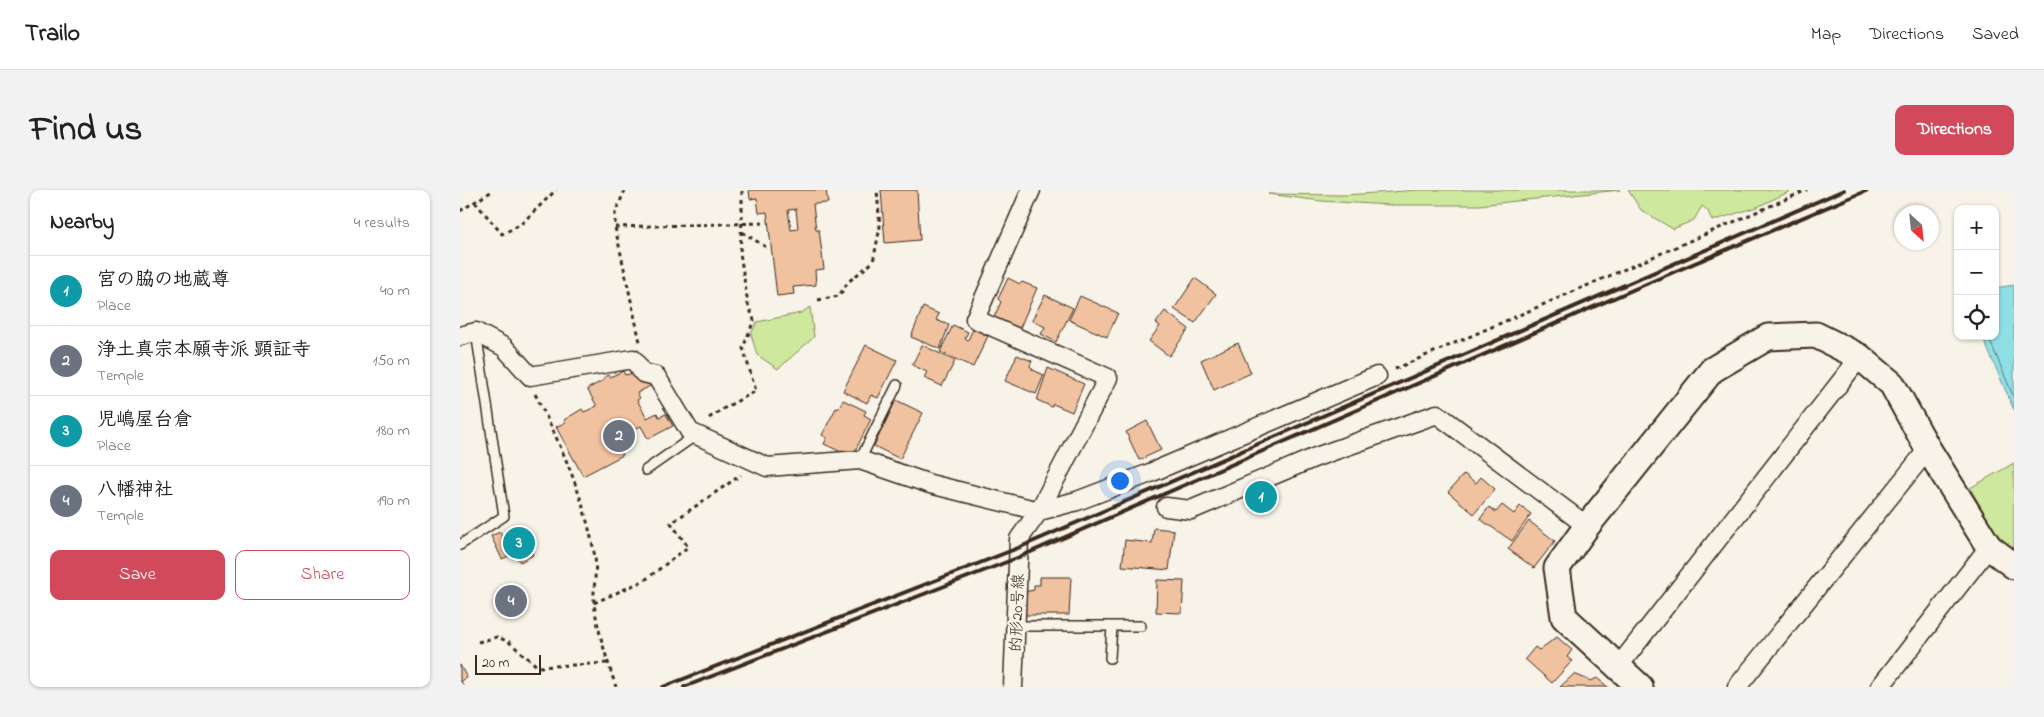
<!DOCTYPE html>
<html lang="en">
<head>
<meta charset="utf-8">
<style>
	:root { --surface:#fff; --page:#f2f2f2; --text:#222; --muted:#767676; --line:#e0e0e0; --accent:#d1495b }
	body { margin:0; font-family:"Indie Flower","Klee One",sans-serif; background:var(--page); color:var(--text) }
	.controls { position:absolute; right:15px; top:15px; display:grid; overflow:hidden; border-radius:10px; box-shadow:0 1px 4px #0004 }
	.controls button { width:45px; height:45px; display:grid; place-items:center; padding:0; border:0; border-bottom:1px solid var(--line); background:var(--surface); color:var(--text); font:25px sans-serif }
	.compass { position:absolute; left:1434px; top:15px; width:45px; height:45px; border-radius:50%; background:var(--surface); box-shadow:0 1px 4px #0004; rotate:153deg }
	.scale { position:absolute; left:15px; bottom:12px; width:66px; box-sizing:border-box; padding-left:5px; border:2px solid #3b2a1e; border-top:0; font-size:14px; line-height:18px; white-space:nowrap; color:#3b2a1e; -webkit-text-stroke:4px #f7f3e8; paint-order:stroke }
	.you { position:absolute; left:659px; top:290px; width:18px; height:18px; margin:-12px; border:4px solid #fff; border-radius:50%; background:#1a73e8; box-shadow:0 0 0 8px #1a73e833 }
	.badge { display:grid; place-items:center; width:32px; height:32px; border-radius:50%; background:var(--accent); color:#fff; font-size:16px; font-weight:700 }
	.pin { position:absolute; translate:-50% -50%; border:2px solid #fff; box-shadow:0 1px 5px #0006 }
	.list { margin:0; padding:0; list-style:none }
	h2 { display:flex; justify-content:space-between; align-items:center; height:65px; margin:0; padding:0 20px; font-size:21px }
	h2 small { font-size:16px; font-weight:400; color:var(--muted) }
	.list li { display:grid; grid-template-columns:32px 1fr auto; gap:15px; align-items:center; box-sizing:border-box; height:70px; padding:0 20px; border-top:1px solid var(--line) }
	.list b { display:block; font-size:19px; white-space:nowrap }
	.list p { margin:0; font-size:16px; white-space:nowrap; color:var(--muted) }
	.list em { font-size:16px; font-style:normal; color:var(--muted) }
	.actions { display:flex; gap:10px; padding:15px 20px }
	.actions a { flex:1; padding:11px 0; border:1px solid var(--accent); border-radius:10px; text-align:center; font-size:18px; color:var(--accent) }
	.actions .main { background:var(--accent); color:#fff }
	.icon { flex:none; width:28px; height:28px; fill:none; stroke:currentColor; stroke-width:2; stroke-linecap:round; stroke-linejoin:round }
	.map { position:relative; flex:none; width:1554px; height:497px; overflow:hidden; border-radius:10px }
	header { display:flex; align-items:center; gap:30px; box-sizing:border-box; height:70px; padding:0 25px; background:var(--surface); border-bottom:1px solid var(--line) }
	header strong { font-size:24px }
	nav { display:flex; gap:28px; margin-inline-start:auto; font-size:18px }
	.intro { display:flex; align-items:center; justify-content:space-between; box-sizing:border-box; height:120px; padding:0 30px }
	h1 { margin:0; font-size:35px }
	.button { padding:12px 22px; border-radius:10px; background:var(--accent); color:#fff; font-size:18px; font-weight:700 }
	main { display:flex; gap:30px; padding:0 30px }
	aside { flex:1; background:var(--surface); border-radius:10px; box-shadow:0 1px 4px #0004 }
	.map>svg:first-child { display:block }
	.green { fill:#cee89d; stroke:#84895e }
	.water { fill:#8edfe6; stroke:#6d9796 }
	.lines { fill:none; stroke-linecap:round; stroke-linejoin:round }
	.shore { stroke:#5c726e; stroke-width:1 }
	.building { fill:#f0c2a0; stroke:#3b2a1e; fill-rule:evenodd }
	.lane-casing { stroke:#3b2a1e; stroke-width:12 }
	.street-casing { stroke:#3b2a1e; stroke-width:21 }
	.secondary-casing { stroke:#3b2a1e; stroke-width:29 }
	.path { stroke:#3b2a1e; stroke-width:3; stroke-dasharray:4 4; stroke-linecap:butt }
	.lane { stroke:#f7f3e8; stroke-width:9 }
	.street { stroke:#f7f3e8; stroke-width:18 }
	.secondary { stroke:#f7f3e8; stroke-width:25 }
	.rail { stroke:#3b2a1e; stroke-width:4 }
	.labels { text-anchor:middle; stroke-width:4.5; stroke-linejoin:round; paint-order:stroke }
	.street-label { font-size:16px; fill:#3b2a1e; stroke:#f7f3e8 }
</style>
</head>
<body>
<header>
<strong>Trailo</strong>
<nav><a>Map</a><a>Directions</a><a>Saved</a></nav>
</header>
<div class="intro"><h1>Find us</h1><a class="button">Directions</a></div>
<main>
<aside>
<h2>Nearby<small>4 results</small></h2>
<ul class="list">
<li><span class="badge" style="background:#0f9aa8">1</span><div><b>宮の脇の地蔵尊</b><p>Place</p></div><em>40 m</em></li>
<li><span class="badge" style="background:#6b7280">2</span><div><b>浄土真宗本願寺派 顕証寺</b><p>Temple</p></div><em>150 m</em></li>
<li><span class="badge" style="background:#0f9aa8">3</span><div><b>児嶋屋台倉</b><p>Place</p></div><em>180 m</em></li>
<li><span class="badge" style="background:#6b7280">4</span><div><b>八幡神社</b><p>Temple</p></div><em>190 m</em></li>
</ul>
<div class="actions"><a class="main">Save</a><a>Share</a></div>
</aside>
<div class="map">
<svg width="1554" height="497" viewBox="0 0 1554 497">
	<rect width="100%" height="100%" fill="#f7f3e8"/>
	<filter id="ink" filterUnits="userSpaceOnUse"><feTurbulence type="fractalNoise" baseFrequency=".02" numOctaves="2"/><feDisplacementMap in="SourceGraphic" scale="10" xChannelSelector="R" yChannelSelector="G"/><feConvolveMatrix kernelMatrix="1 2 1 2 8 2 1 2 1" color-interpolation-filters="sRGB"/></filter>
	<g filter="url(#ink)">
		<!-- green -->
		<path class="green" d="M 960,0 L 1160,0 L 1019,15 L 930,15 L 861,11 L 808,4 L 885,5 Z
			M 1168,0 L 1333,0 L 1297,17 L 1252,31 L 1248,21 L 1242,16 L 1234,30 L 1213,39 L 1181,20 Z
			M 350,117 L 354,147 L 318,179 L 297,165 L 291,144 L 297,132 L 341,123 Z
			M 1554,273 L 1554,359 L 1538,347 L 1510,298 Z"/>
		<!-- water -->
		<path class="water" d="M 1554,95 L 1554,220 L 1522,146 L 1535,146 L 1535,98 Z"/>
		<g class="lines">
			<!-- shore -->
			<path class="shore" d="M 1528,146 L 1554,208"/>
		</g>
		<!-- building -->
		<path class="building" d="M 289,0 L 366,0 L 368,13 L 353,14 L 356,40 L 359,40 L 364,79 L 355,80 L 356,95 L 333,97 L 334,104 L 317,106 L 307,22 L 299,23 L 297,8 L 290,9 ZM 336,19 L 338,39 L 331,40 L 328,20 Z
			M 421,0 L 457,0 L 460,50 L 425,53 Z
			M 548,88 L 560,94 L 562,92 L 577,98 L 559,140 L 534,127 L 541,112 L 538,109 Z
			M 735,88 L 756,104 L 735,133 L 714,119 Z
			M 585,105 L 613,118 L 596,152 L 581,144 L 585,137 L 572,130 Z
			M 620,106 L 658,123 L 647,147 L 609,130 Z
			M 463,117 L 479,124 L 476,130 L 489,135 L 480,159 L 451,147 Z
			M 705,121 L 729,139 L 709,166 L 689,151 L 700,136 L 696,133 Z
			M 493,135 L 508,142 L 505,148 L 508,150 L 513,139 L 528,146 L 513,177 L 480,162 Z
			M 778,153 L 791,183 L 754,200 L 741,170 Z
			M 406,155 L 437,170 L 418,208 L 411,205 L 407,213 L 383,201 Z
			M 462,155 L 495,171 L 482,196 L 464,188 L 467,182 L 452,175 Z
			M 557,165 L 572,171 L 570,176 L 573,180 L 584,185 L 576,204 L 545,191 Z
			M 588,178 L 624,194 L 612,222 L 593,214 L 592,217 L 577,210 Z
			M 163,181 L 165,185 L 174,183 L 192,195 L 177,203 L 180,208 L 177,210 L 187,228 L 197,223 L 199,227 L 206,224 L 213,236 L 188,249 L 181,236 L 169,242 L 166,236 L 153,244 L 163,265 L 123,286 L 96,237 L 106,232 L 104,230 L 122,219 L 124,222 L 137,216 L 127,199 L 144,190 L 143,188 L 149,185 L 150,187 Z
			M 383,210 L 406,221 L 404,225 L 411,229 L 392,267 L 364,254 L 367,248 L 362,245 L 376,218 L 378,219 Z
			M 436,210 L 463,223 L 440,269 L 414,256 Z
			M 687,231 L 701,260 L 679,270 L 666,242 Z
			M 1004,284 L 1016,293 L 1021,287 L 1035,299 L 1014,324 L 988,302 Z
			M 1042,315 L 1054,324 L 1060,316 L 1071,324 L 1052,351 L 1020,329 L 1029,317 L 1036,322 Z
			M 1069,331 L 1095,351 L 1074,378 L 1048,359 Z
			M 58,334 L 73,365 L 60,372 L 45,341 Z
			M 694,338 L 714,340 L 709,380 L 662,376 L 665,350 L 692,353 Z
			M 40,342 L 51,365 L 42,369 L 31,346 Z
			M 580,387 L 611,387 L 609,425 L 564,425 L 564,402 L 574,400 L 574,395 L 580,395 Z
			M 697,390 L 724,391 L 722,423 L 696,422 Z
			M 1097,447 L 1112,460 L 1107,467 L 1112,471 L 1092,493 L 1065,469 L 1075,457 L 1079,460 Z
			M 0,475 L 7,488 L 1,491 L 4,497 L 0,497 Z
			M 1114,484 L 1131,491 L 1137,488 L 1148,497 L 1100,497 Z"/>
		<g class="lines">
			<!-- lane casing -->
			<g class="lane-casing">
				<path id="lane" d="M 400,270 L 437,195
					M 186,280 L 236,245
					M 0,355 L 44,326 L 16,142
					M 555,436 L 681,436
					M 650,468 L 652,436"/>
			</g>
			<!-- street casing -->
			<g class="street-casing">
				<path id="street" d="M 0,146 L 16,142 L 44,157 L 70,186 L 173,169 L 183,183 L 196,186 L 230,242 L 307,277 L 400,270 L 470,294 L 579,321 L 617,311 L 690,283 L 917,186
					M 706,317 L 731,320 L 856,267 L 977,224 L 1127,336
					M 1158,477 L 1400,167
					M 553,497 L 559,349 L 579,321 L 648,188 L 515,129 L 571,0
					M 1277,497 L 1468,259
					M 1420,497 L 1529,357"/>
			</g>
			<!-- secondary casing -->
			<g class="secondary-casing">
				<path id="secondary" d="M 1180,497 L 1104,427 L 1097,378 L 1127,336 L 1252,180 L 1308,147 L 1356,145 L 1400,167 L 1432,194 L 1468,259 L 1529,357 L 1554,376"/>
			</g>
			<!-- path -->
			<path class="path" d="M 165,0 L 155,23 L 155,37 L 180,152
				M 15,12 L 42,44 L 60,35 L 96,0
				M 0,21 L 34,0
				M 155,37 L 304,33
				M 282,42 L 306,57
				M 358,110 L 379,106 L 388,92 L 413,72 L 420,37 L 417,0
				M 935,179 L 1347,0
				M 75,204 C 102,257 123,304 134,362 C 138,378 133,395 134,412 C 136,436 148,473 156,497
				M 249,228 L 266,217 L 296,201 L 283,158 L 294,130 L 288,114 L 280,63 L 282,29 L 282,0
				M 134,413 L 185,390 L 228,357 L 211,333 L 281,285
				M 18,452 L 37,447 L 49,452 L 78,477 L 148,473"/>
			<!-- lane -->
			<use href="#lane" class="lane"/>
			<!-- street -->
			<use href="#street" class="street"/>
			<!-- secondary -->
			<use href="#secondary" class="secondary"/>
			<!-- rail -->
			<path class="rail" d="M 203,497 L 558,358 L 1384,0
				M 224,497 L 557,368 L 1216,81 L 1408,0"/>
		</g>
	</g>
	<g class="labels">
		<!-- street labels -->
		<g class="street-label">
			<text transform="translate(556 423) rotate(-88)" y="6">的形20号線</text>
		</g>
	</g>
</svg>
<div class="controls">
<button>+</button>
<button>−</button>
<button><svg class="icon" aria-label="locate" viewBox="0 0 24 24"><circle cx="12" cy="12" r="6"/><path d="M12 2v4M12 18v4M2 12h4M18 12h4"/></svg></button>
</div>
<svg class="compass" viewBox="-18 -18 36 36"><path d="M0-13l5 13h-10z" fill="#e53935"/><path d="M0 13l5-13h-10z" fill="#767676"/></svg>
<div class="scale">20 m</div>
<div class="you"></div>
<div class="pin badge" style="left:801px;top:307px;background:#0f9aa8">1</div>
<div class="pin badge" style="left:159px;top:246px;background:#6b7280">2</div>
<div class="pin badge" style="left:59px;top:353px;background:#0f9aa8">3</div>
<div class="pin badge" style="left:51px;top:411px;background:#6b7280">4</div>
</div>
</main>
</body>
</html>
